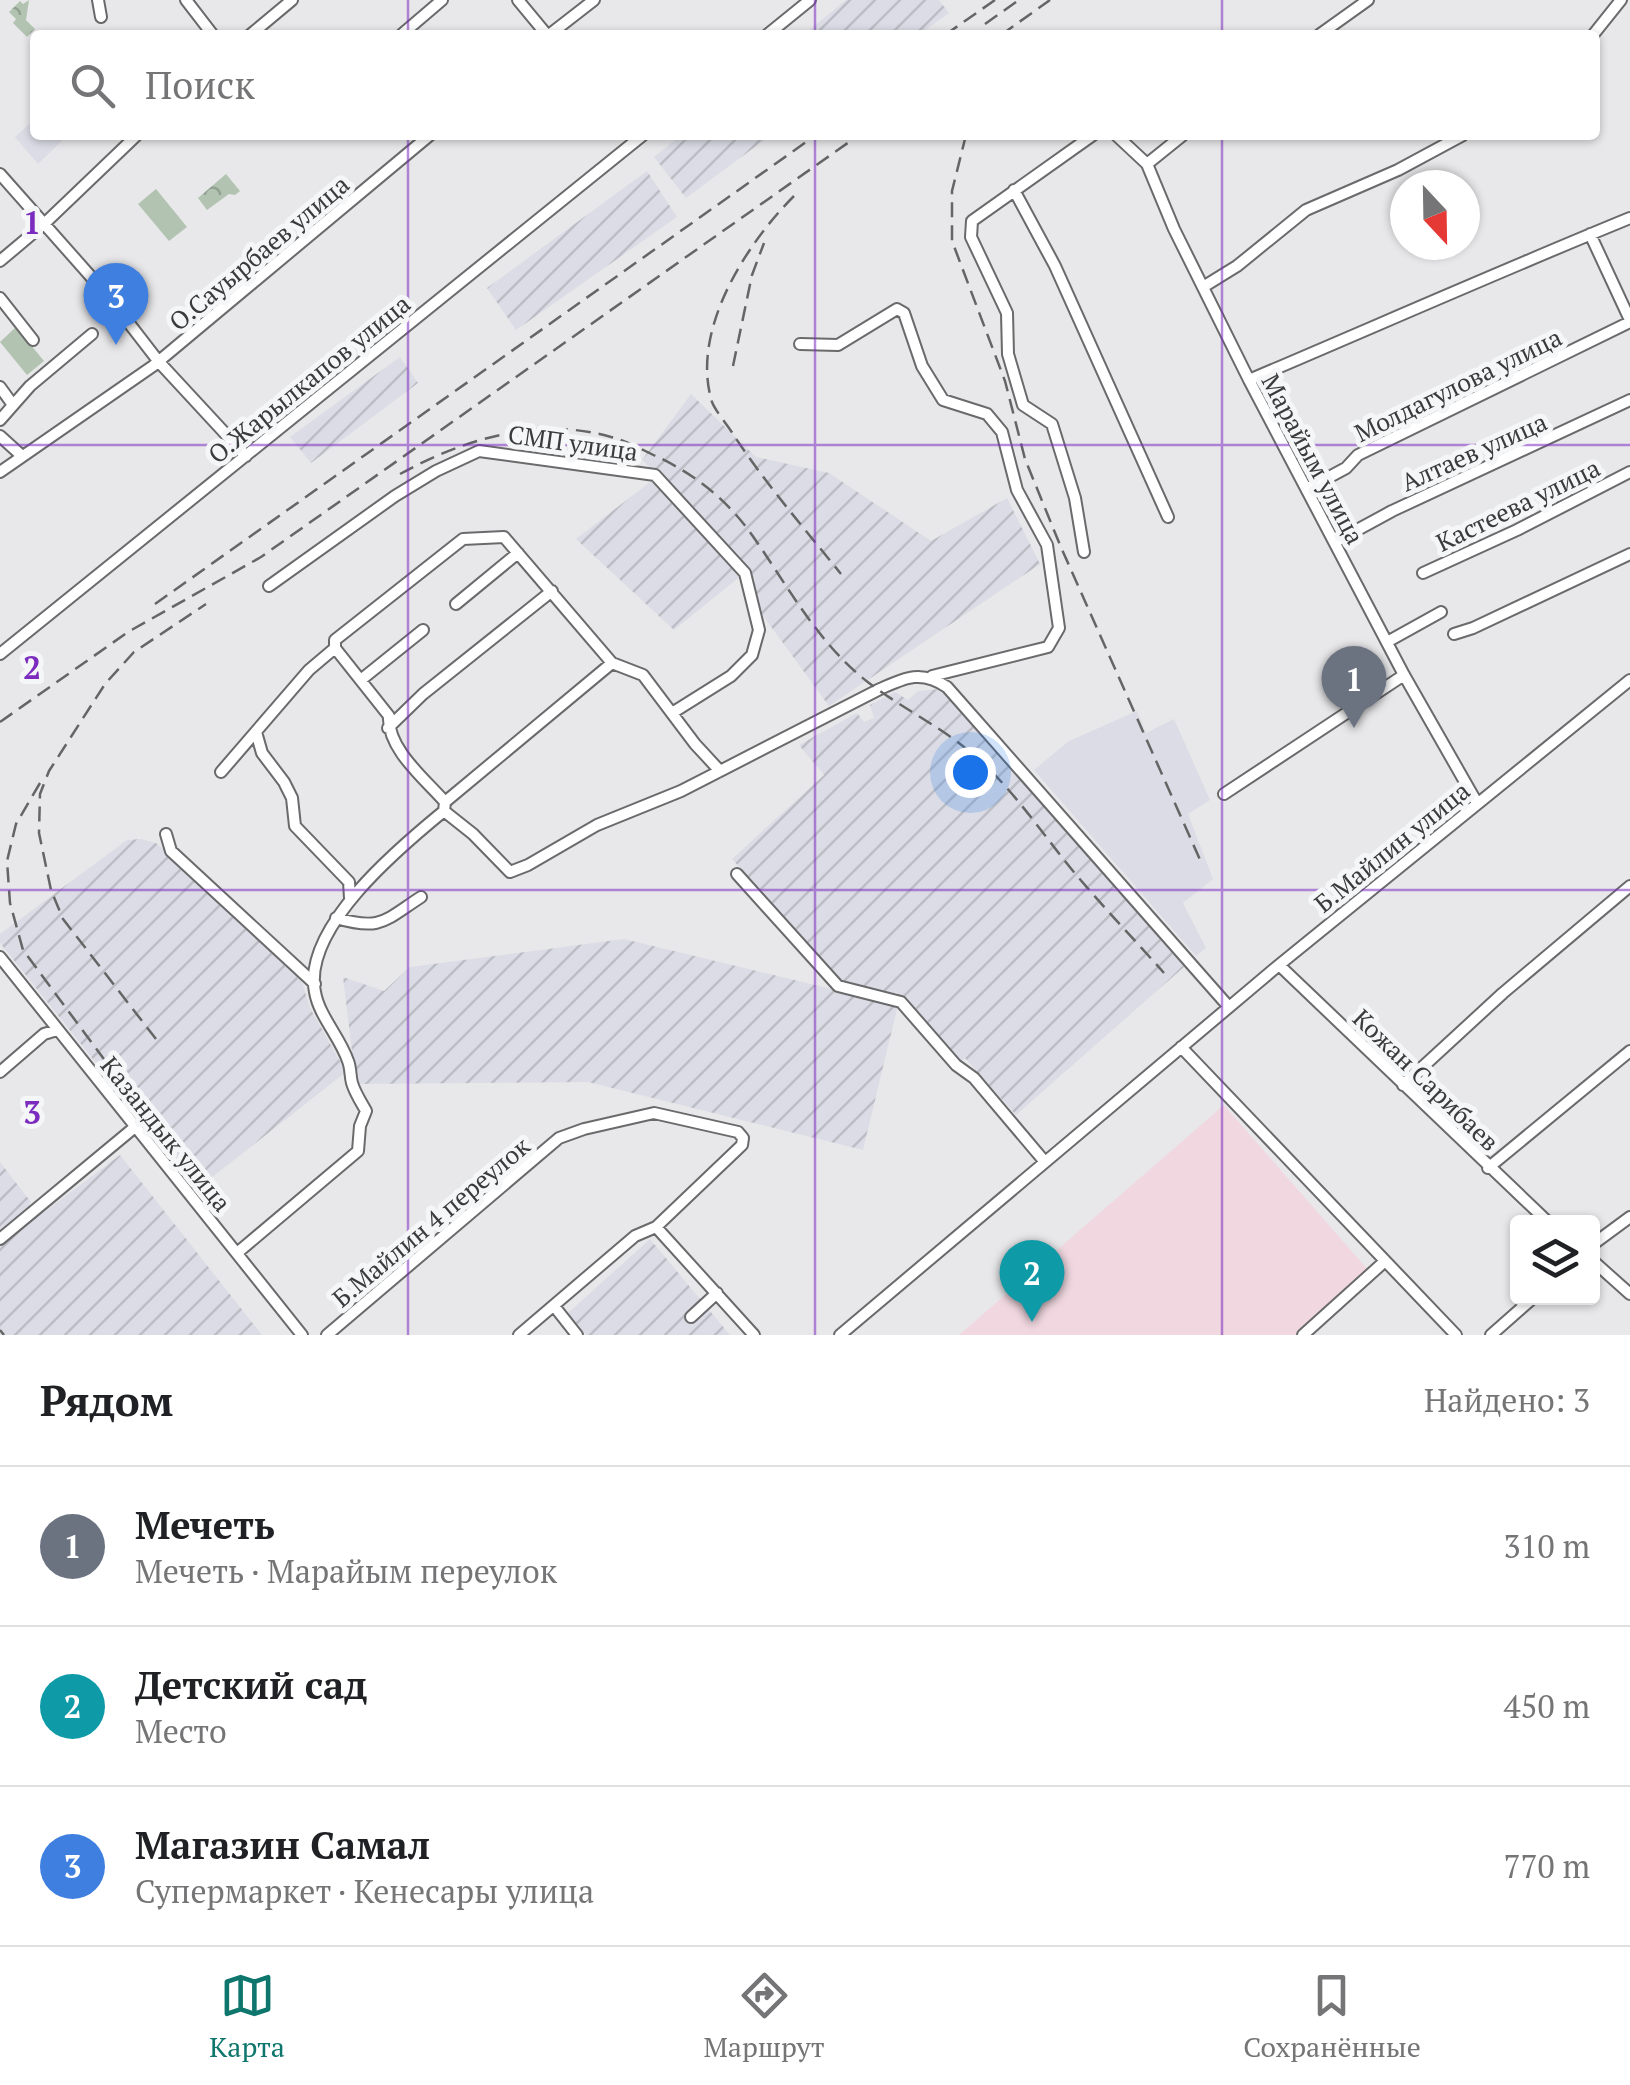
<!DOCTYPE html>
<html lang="ru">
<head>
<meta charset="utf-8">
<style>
	:root { --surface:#fff; --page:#f2f2f2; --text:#202124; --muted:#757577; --line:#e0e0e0; --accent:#0f766e }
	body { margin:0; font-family:"PT Serif",serif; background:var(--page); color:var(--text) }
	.controls { position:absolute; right:30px; bottom:30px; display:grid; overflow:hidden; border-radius:10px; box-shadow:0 2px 8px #0004 }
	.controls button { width:90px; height:90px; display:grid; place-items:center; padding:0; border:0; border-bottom:2px solid var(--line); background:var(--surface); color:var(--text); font:50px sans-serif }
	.compass { position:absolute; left:1390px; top:170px; width:90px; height:90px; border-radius:50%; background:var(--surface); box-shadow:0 2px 8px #0004; rotate:158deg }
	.you { position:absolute; left:970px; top:772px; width:35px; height:35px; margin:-25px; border:8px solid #fff; border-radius:50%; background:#1a73e8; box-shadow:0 0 0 15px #1a73e833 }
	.badge { display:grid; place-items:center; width:65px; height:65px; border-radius:50%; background:var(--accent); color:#fff; font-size:32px; font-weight:700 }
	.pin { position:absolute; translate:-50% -82px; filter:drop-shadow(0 2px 5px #0008) }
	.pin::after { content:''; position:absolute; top:52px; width:35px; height:30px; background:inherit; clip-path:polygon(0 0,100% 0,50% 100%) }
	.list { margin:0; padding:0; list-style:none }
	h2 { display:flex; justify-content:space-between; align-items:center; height:130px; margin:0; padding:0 40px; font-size:42px }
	h2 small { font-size:32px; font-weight:400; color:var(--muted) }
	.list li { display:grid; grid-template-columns:65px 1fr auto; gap:30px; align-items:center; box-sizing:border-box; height:160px; padding:0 40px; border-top:2px solid var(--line) }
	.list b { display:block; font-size:38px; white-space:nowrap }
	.list p { margin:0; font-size:32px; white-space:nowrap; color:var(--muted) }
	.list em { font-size:32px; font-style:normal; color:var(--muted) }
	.icon { flex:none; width:55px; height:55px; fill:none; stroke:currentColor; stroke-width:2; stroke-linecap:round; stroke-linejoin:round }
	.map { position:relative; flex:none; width:1630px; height:1335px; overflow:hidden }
	.search { position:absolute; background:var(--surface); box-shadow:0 2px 8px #0004; left:30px; right:30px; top:30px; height:110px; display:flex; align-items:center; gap:25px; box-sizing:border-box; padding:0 35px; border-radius:10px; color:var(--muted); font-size:38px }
	.sheet { height:610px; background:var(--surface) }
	nav { display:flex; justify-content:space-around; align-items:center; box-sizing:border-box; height:140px; border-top:2px solid var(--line); background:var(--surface); font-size:28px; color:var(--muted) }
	nav a { display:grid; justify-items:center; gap:5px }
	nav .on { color:var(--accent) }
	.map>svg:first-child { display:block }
	.built { fill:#dbdce5 }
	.industrial { fill:url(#industrial-furrows) }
	.education { fill:#f0d7e0 }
	.park { fill:url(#park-crowns) }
	.garden { fill:#b2c4b1 }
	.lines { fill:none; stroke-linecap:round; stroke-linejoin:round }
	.minor-casing { stroke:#6a6a6c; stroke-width:14 }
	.minor { stroke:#fff; stroke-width:10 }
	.rail { stroke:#656566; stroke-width:2.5; stroke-dasharray:15 8; stroke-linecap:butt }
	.grid { fill:none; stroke:#7b2cbf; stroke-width:2.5; stroke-opacity:0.55 }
	.labels { text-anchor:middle; stroke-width:10; stroke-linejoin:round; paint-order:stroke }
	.street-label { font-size:25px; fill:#3b3b3c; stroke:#f5f6f7 }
	.grid-label { font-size:32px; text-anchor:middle; font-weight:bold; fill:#7b2cbf; stroke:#f5f6f7; stroke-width:10; stroke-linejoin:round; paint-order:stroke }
</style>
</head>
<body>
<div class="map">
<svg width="1630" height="1335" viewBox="0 0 1630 1335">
	<defs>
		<pattern id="industrial-furrows" width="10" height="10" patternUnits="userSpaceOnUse" patternTransform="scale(2.5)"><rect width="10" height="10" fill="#dbdce5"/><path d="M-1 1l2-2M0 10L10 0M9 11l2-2" fill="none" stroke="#bdbec5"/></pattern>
		<pattern id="park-crowns" width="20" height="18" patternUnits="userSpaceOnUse" patternTransform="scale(2.5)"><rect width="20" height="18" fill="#b2c4b1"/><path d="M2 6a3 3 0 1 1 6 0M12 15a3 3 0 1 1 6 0" fill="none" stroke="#92a091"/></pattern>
	</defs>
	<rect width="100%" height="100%" fill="#e8e8ea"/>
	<!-- built -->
	<path class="built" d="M 35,119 L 35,135 L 68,135 L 38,164 L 15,137 Z
		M 1137,711 L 1146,733 L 1174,719 L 1210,800 L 1188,814 L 1213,879 L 1183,903 L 1206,948 L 1196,956 L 1034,770 L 1069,741 Z"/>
	<!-- industrial -->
	<path class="industrial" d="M 846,0 L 939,0 L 949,13 L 918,35 L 803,35 Z
		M 681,135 L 771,135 L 686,198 L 654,157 Z
		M 647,171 L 677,217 L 516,330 L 487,288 Z
		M 400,357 L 418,383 L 311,463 L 290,437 Z
		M 691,394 L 756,457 L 829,473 L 931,541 L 1007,498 L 1040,564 L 829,706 L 756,606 L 751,595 L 755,579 L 682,497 L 642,460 Z
		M 654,479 L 742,575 L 674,630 L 576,539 Z
		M 939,689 L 974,724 L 1184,967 L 1016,1115 L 965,1058 L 959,1063 L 896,992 L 890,997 L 841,982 L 732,859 L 824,775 L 799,745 L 857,713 L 864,722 L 874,718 L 870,705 L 895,692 L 908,700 L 918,691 Z
		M 141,839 L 156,843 L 170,855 L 302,982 L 310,1008 L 346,1072 L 197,1189 L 0,943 L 0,934 L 127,840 Z
		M 624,939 L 898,1005 L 863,1150 L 588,1082 L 356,1084 L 343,977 L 384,991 L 410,967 Z
		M 120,1155 L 262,1335 L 0,1335 L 0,1162 L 31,1202 L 29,1204 L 43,1213 Z
		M 650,1239 L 730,1335 L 586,1335 L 568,1313 Z"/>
	<!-- education -->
	<path class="education" d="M 1224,1105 L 1369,1271 L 1295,1335 L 959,1335 Z"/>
	<!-- park -->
	<path class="park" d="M 29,0 L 26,20 L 35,29 L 27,37 L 13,23 L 16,19 L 9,12 L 20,1 L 23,4 Z
		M 226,174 L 240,191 L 235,195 L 229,194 L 207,210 L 198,198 Z"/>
	<!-- garden -->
	<path class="garden" d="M 156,189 L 187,227 L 169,241 L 138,204 Z
		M 16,327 L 44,361 L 27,375 L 0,342 Z"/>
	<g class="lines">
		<!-- minor casing -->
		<g class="minor-casing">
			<path id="minor" d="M 98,0 L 101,17
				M 186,0 L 213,35
				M 518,0 L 547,35
				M 250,35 L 292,0
				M 401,35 L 442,0
				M 549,35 L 594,0
				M 767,35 L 810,0
				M 1319,35 L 1368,0
				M 1593,35 L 1621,0
				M 1116,135 L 1147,164 L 1174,229 L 1249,380 L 1404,675 L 1477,803
				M 1147,164 L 1183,135
				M 0,174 L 108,296 L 159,362 L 246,456
				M 1014,190 L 1055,266 L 1168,517
				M 1590,234 L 1630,320
				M 0,261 L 44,224 L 137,135
				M 1203,287 L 1237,266 L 1306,210 L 1398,170 L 1463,135
				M 0,298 L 33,340
				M 800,344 L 838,345 L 897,309 L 904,313 L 922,366 L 943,400 L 987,414 L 1002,432 L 1017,490 L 1047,545 L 1059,628 L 1048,647 L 932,676
				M 1249,380 C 1376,326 1503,270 1630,218
				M 0,387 L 13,405
				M 0,420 L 30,386 L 92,334
				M 0,436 L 22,456
				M 0,472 L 153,366 L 430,135
				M 1307,489 L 1346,468 L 1358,455 L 1630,322
				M 1335,542 L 1392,511 L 1630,400
				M 1084,552 L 1075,498 L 1052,424 L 1023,405 L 1008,354 L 1007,313 L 971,237 L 972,221 L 1093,135
				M 1423,573 L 1517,530 L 1630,472
				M 269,586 L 395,496 L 436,471 L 479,451 L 655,475 L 745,573 L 759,630 L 752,655 L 731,676 L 672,713
				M 456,604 L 518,553
				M 1454,634 L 1473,628 L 1630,554
				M 1387,642 L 1441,612
				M 0,654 L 643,135
				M 362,679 L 423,630
				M 388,728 L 423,694 L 552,591
				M 256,732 L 262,753 L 284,782 L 292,798 L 295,826 L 349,882 L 350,898
				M 221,772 L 309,670 L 335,648
				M 1224,794 L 1404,675
				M 445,802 C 425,779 387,749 389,716 L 335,648 L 335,640 L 463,539 L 504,537 L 612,663 L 643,675 L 695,744 L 720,771
				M 444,811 L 473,834 L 510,872 L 528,865 L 597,825 L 681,791 L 880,689 C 906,677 922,670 947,687 L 1229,1007
				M 166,834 L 171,851 L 315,984
				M 737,874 L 838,986 L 901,1002 L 956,1065 L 974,1078 L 1045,1162
				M 336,918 C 381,931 384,921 421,897
				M 0,957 L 302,1335
				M 1279,965 L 1548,1222
				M 1181,1047 L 1456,1335
				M 0,1072 L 44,1034 L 57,1030
				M 1403,1085 L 1503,993 L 1630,886
				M 1488,1168 L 1630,1051
				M 656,1227 L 754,1335
				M 0,1239 L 135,1127
				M 1592,1245 L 1630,1217
				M 237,1253 L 358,1151 L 360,1126 L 366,1111 C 361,1102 355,1093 352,1083 C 350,1076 351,1068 348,1061 C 340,1037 319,1016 315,992 C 302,928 400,847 444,811 L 445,802 L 612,663
				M 1592,1260 L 1630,1294
				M 554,1306 L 577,1335
				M 691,1317 L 717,1293
				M 327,1335 L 559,1138 L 584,1129 L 654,1113 L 738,1132 L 743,1138 L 742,1145 L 656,1227 L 635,1236 L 519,1335
				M 840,1335 L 1279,965 L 1630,680
				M 1303,1335 L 1384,1262
				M 1491,1335 L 1533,1298"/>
		</g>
		<!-- minor -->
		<use href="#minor" class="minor"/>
		<!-- rail -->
		<path class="rail" d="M 985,24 L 1019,0
			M 945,35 L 995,0
			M 1001,35 L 1050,0
			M 966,135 L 952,191 L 952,241 L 1005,381 L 1025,459 L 1060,545 L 1201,862
			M 794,196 C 746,244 690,331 712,402 C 716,412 727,424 733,434 C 765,483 804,528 841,574
			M 733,366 L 752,275 L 764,243
			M 400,474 C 464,439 539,416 611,437 C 628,441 644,451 660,458 C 697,476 728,501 752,535 C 788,586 818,644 869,683 C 903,709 942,727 975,756 C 1013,789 1041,832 1073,871 C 1102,906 1134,939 1164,973
			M 155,604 L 816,135
			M 0,722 L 128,632 L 261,557 L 859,135
			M 40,783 L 16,824 L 7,861 L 10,903 L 23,950 L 144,1113
			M 156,1039 L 63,919 L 51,890 L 39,833 L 40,794 L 49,771 L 105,684 L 134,652 L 206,604
			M 0,1330 L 4,1335"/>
	</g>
	<!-- grid -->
	<path class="grid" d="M 408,0 L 408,35M 815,0 L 815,35M 1222,0 L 1222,35M 408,135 L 408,1335M 815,135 L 815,1335M 1222,135 L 1222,1335M 0,445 L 1630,445M 0,890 L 1630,890"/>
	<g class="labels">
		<!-- street labels -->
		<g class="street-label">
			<text transform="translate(259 253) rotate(-40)" y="9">О.Сауырбаев улица</text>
			<text transform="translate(309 379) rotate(-39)" y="9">О.Жарылкапов улица</text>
			<text transform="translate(1458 385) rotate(-26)" y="9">Молдагулова улица</text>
			<text transform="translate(573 443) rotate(8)" y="9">СМП улица</text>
			<text transform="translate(1474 452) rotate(-24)" y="9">Алтаев улица</text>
			<text transform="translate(1313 459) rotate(62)" y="9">Марайым улица</text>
			<text transform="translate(1518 505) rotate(-26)" y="9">Кастеева улица</text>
			<text transform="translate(1392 847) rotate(-39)" y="9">Б.Майлин улица</text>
			<text transform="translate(1426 1080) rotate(44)" y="9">Кожан Сарибаев</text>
			<text transform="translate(166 1134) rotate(51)" y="9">Казандык улица</text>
			<text transform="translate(431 1222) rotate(-40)" y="9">Б.Майлин 4 переулок</text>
		</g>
	</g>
	<g class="grid-label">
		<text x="32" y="234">1</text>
		<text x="32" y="679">2</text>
		<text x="32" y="1124">3</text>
	</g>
</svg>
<div class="controls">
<button><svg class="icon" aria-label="layers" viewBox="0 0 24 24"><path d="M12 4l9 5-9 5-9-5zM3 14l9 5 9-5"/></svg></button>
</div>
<svg class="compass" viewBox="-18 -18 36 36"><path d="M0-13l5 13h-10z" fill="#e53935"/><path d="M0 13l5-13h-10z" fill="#757577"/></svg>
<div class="you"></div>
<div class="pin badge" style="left:1354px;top:728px;background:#6b7280">1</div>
<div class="pin badge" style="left:1032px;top:1322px;background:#0f9aa8">2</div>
<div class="pin badge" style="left:116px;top:345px;background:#3f7fe0">3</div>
<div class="search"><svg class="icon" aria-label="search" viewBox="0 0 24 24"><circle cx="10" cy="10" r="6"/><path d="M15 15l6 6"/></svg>Поиск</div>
</div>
<section class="sheet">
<h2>Рядом<small>Найдено: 3</small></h2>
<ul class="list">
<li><span class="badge" style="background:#6b7280">1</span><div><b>Мечеть</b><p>Мечеть · Марайым переулок</p></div><em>310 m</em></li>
<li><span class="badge" style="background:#0f9aa8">2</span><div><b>Детский сад</b><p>Место</p></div><em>450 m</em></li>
<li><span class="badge" style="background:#3f7fe0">3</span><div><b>Магазин Самал</b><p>Супермаркет · Кенесары улица</p></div><em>770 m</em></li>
</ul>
</section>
<nav>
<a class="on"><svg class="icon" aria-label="map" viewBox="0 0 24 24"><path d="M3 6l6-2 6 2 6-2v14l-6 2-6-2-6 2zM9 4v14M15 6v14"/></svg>Карта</a>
<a><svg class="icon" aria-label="directions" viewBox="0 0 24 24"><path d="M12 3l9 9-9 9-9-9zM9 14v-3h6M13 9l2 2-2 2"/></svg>Маршрут</a>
<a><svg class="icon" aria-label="saved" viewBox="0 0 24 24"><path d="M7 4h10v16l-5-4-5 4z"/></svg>Сохранённые</a>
</nav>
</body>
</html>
